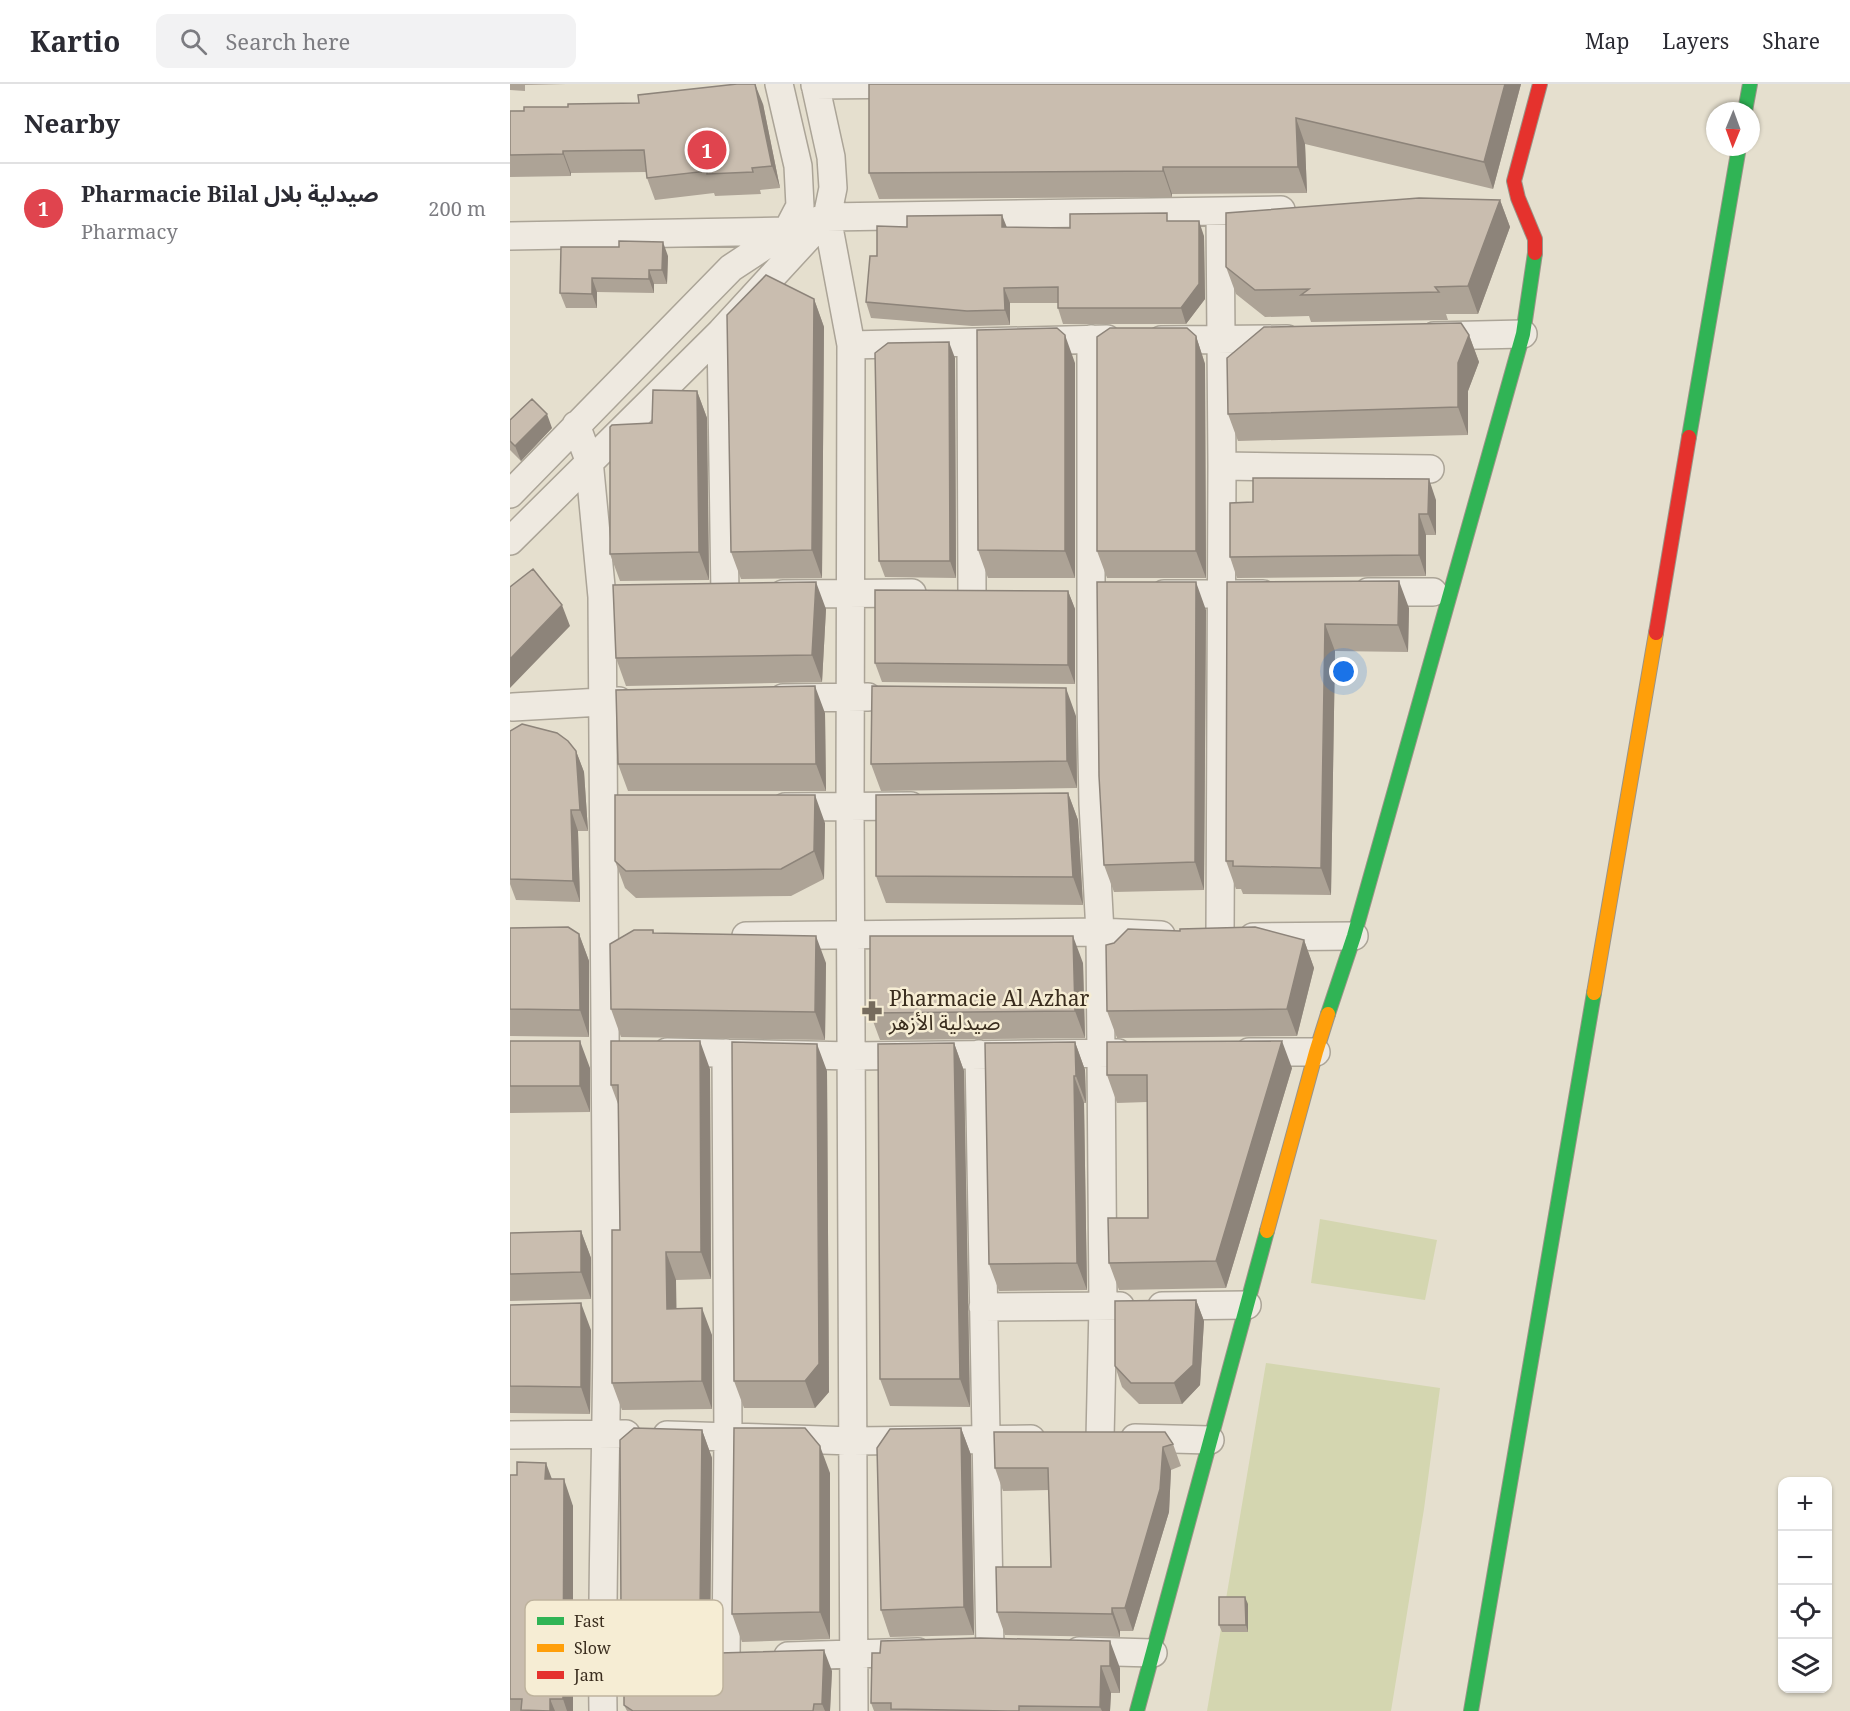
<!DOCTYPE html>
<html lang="en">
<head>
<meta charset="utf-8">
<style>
	:root { --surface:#fff; --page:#f2f2f3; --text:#2b2b33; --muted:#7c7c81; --line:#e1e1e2; --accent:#ea580c }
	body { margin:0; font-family:"Noto Serif","Noto Sans Arabic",serif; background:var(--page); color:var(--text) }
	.controls { position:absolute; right:18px; bottom:18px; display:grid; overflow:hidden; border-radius:12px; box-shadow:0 2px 4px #0004 }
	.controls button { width:54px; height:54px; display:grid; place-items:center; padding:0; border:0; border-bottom:2px solid var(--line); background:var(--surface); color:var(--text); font:30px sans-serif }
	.compass { position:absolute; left:1196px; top:18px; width:54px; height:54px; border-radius:50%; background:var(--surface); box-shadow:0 2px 4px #0004; rotate:181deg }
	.you { position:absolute; left:834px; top:588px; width:21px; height:21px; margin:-15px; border:4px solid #fff; border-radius:50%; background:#1a73e8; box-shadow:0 0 0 9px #1a73e833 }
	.badge { display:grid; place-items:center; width:39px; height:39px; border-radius:50%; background:var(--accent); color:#fff; font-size:20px; font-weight:700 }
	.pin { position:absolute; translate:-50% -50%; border:3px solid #fff; box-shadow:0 2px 6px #0006 }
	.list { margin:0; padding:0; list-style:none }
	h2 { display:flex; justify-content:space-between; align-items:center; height:78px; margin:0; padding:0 24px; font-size:26px }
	h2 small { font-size:20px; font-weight:400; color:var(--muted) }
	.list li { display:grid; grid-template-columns:39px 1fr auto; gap:18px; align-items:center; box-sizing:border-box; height:90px; padding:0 24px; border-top:2px solid var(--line) }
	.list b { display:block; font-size:22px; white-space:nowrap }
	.list p { margin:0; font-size:20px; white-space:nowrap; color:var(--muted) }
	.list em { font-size:20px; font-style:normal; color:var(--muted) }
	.icon { flex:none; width:33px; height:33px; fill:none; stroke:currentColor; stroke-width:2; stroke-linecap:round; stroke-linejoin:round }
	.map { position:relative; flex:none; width:1340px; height:1627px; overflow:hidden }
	header { display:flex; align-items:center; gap:36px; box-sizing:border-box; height:84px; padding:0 30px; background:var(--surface); border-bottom:2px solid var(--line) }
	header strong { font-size:28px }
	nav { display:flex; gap:33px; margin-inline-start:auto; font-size:21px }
	.search { width:420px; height:54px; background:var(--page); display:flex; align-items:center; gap:15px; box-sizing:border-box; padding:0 21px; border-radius:12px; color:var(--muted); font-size:22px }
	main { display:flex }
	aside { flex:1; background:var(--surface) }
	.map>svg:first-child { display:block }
	.green { fill:#d4d6b0 }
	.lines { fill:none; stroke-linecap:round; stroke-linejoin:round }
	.street-casing { stroke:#aba497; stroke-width:30 }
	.fast-casing { stroke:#9a9387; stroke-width:16 }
	.slow-casing { stroke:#9a9387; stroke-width:16 }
	.jam-casing { stroke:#9a9387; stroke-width:16 }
	.street { stroke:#eee9e0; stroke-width:27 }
	.fast { stroke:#30b455; stroke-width:14 }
	.slow { stroke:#ff9f0a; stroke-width:14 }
	.jam { stroke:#e5322d; stroke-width:14 }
	.wall { fill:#ada396 }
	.shaded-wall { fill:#8d847a }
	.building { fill:#c9bdaf; stroke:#8d847a; stroke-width:1.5 }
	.labels { text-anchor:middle; stroke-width:5; stroke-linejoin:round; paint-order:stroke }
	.poi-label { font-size:21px; fill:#3a2d1e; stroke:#f6edd4; text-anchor:start }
	.key { fill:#f6edd4; stroke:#beb39d; stroke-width:1.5 }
	.key-label { font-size:16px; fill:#3a2d1e }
</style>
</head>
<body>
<header>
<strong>Kartio</strong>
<div class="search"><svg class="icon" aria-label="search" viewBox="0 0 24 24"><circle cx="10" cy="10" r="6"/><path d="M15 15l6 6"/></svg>Search here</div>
<nav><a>Map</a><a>Layers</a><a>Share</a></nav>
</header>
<main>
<aside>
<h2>Nearby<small></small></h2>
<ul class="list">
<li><span class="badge" style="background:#e0444e">1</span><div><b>Pharmacie Bilal صيدلية بلال</b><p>Pharmacy</p></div><em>200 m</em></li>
</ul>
</aside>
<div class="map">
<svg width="1340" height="1627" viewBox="0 0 1340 1627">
	<rect width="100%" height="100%" fill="#e5dfce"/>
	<!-- green -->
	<path class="green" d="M 810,1135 L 927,1156 L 915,1216 L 801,1199 Z
		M 756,1279 L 930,1304 L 914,1425 L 881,1627 L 697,1627 Z"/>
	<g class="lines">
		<!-- street casing -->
		<g class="street-casing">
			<path id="street" d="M 305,0 L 321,73 L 323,104 L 317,133 L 341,261 L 340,723 L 344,1627
				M 305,1 L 414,0
				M 710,128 L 712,382 L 710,853
				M 0,152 L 277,147 L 317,133 L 771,126
				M 211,248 L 215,511
				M 924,252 L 1013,250
				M 581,255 L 581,616 L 583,720 L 590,848 L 593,1222 L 590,1354
				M 651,256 L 777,255
				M 461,259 L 462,509
				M 341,261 L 597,255
				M 66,341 L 79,376 L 92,513 L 97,1230 C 97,1363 91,1495 93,1627
				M 712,382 L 920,385
				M 0,410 L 221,184 L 277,147 L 290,122 L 288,82 L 269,0
				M 0,457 L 211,248 L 314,136
				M 858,508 L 923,508
				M 273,510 L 402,509
				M 654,510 L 753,510
				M 273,614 L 358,613
				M 3,623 L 109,617
				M 275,723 L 401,722
				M 236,852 L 590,848 L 651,851
				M 743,853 L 844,852
				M 157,968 L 342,972 L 608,969
				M 739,968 L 806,968
				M 216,969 L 218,1353 L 216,1574
				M 469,970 L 480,1566
				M 652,1222 L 737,1221
				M 473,1223 L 610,1222
				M 0,1351 L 116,1350
				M 157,1351 L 343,1357 L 521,1355
				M 625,1354 L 700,1356
				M 569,1567 L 643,1569
				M 278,1572 L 408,1568"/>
		</g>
		<!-- fast casing -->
		<g class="fast-casing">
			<path id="fast" d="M 1235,27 L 1240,0
				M 1179,353 L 1229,63
				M 818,930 L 844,852 L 1013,250 L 1025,169
				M 627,1627 L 757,1147
				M 961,1627 L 1084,909"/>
		</g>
		<!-- slow casing -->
		<g class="slow-casing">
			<path id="slow" d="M 1084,909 L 1146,549
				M 757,1147 L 806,968 L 818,930"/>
		</g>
		<!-- jam casing -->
		<g class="jam-casing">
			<path id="jam" d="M 1025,169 L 1025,155 L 1008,114 L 1004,97 L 1030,0
				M 1146,549 L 1179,353"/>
		</g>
		<!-- street -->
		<use href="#street" class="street"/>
		<!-- fast -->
		<use href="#fast" class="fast"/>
		<!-- slow -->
		<use href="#slow" class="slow"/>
		<!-- jam -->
		<use href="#jam" class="jam"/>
	</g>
	<!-- wall -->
	<path class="wall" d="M 0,0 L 56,0 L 15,1 L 15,7 L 0,6 Z
		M 359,0 L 1011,0 L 983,105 L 795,60 L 797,109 L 662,110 L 662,113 L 369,115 L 359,89 Z
		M 253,20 L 270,104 L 250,106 L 251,110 L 205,112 L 204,109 L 145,116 L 137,94 L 137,88 L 61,89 L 61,92 L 0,93 L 0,27 Z
		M 990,116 L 1000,143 L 968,230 L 936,230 L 938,236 L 801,238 L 799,232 L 755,233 L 726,210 L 716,183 Z
		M 660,137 L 694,152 L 695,215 L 676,240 L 553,240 L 548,224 L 548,219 L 500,219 L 500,241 L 462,242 L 361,234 L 356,218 L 367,172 L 496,143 L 560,144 Z
		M 51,163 L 158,172 L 157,200 L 144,200 L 144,209 L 87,208 L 87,224 L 56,224 L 50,209 Z
		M 304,215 L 314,243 L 312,494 L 231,495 L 221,468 Z
		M 959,251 L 969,278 L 958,307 L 958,351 L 728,357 L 718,330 Z
		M 686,252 L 695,280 L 696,494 L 597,494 L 587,467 Z
		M 445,274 L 446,494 L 375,493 L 369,477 Z
		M 565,279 L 565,494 L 478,494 L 468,466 Z
		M 187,307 L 197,334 L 199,496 L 110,497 L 100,470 L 142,339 Z
		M 0,336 L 42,344 L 11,377 L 0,366 Z
		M 926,416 L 926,451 L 916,451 L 916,492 L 727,494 L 720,473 Z
		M 717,498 L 899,524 L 898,568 L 825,567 L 821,811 L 733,810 L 731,805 L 726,805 L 716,777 Z
		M 558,507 L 565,525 L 565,600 L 372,598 L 365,579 Z
		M 316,525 L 312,598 L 116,602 L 106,574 Z
		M 696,526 L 694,806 L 604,808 L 594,781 Z
		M 315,629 L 316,707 L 118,707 L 108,680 Z
		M 566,632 L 567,704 L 371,707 L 361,680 Z
		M 0,647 L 66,667 L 74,688 L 78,747 L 68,747 L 70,818 L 6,816 L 0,800 Z
		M 558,709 L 568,736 L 573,821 L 376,819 L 366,792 Z
		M 315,739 L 314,795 L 281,812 L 126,814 L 115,804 L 105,777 Z
		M 0,844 L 69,850 L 79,877 L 79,953 L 0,952 Z
		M 143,846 L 144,849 L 316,879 L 315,956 L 111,953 L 101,925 Z
		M 794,856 L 804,884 L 787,952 L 607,954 L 597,927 Z
		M 573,879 L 575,954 L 370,956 L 360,929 Z
		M 0,957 L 80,984 L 80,1028 L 0,1029 Z
		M 565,958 L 575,986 L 576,1019 L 574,1019 L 577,1206 L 489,1207 L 479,1180 Z
		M 444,959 L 454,987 L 460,1323 L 380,1322 L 370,1295 Z
		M 782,984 L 716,1204 L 609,1206 L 599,1179 L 638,1134 L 637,1018 L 607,1019 L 597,991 Z
		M 200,985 L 201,1195 L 166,1196 L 166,1224 L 202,1251 L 202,1325 L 112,1326 L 102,1299 L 110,1146 L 108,1020 L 101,1001 Z
		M 317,987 L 319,1308 L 305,1324 L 234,1324 L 224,1297 Z
		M 71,1147 L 81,1174 L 81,1215 L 0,1217 L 0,1149 Z
		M 686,1216 L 694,1237 L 690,1301 L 672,1320 L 629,1320 L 612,1303 L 605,1282 Z
		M 0,1221 L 81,1246 L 80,1330 L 0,1329 Z
		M 451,1344 L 461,1371 L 464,1551 L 380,1553 L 371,1526 Z
		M 192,1346 L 202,1374 L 200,1558 L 121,1555 L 111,1528 Z
		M 663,1360 L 671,1382 L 661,1386 L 659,1428 L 623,1547 L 610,1547 L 610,1553 L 495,1551 L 487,1528 L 541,1483 L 539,1406 L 493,1407 L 485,1384 Z
		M 320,1389 L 320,1555 L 232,1558 L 222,1530 Z
		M 0,1391 L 41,1395 L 63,1422 L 63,1627 L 0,1627 Z
		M 738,1520 L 738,1548 L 712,1548 L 709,1541 Z
		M 470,1554 L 610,1584 L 610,1609 L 601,1609 L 600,1627 L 364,1627 L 361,1619 L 370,1569 Z
		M 322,1587 L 320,1627 L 117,1627 L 114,1621 Z"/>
	<!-- shaded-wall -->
	<path class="shaded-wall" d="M 245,0 L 253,20 L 270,104 L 262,82 Z
		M 995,0 L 1011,0 L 983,105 L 974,78 Z
		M 786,34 L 795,60 L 797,109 L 788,83 Z
		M 53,67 L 61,89 L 61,92 L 53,70 Z
		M 653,83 L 662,110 L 662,113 L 653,87 Z
		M 990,116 L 1000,143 L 968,230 L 958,202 Z
		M 492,131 L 498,146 L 492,143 Z
		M 689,137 L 694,152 L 695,215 L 676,240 L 671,224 Z
		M 153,158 L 158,172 L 157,200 L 152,186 Z
		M 139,186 L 144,200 L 144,209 L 139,195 Z
		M 82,194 L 87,208 L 87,224 L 82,210 Z
		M 494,204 L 500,219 L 500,241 L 495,226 Z
		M 304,215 L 314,243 L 312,494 L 302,466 Z
		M 555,251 L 565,279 L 565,494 L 555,467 Z
		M 959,251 L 969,278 L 958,307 L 958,351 L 948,323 L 948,279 Z
		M 686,252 L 695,280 L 696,494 L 686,467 Z
		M 439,258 L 445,274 L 446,494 L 440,477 Z
		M 187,307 L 197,334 L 199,496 L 189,468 Z
		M 37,330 L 42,344 L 11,377 L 5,362 Z
		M 919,395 L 926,416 L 926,451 L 918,430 Z
		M 909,430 L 916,451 L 916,492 L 909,471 Z
		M 889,497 L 899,524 L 898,568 L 888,541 Z
		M 306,498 L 316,525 L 312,598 L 302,571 Z
		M 686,498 L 696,526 L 694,806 L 685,778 Z
		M 558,507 L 565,525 L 565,600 L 558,581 Z
		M 52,521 L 60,542 L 0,604 L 0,575 Z
		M 815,540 L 825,567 L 821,811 L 811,784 Z
		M 305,602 L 315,629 L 316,707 L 306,680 Z
		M 556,604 L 566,632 L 567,704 L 557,677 Z
		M 66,667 L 74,688 L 78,747 L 70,726 Z
		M 558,709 L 568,736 L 573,821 L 563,793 Z
		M 305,711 L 315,739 L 314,795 L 304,767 Z
		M 61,726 L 68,747 L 70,818 L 63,797 Z
		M 69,850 L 79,877 L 79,953 L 70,926 Z
		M 306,852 L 316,879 L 315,956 L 305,928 Z
		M 563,852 L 573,879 L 575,954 L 565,927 Z
		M 794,856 L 804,884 L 787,952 L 777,925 Z
		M 70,957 L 80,984 L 80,1028 L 70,1002 Z
		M 190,957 L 200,985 L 201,1195 L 191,1168 Z
		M 772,957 L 782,984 L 716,1204 L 706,1177 Z
		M 565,958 L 575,986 L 576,1019 L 566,992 Z
		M 444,959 L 454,987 L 460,1323 L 450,1295 Z
		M 307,960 L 317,987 L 319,1308 L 305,1324 L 295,1297 Z
		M 564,992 L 574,1019 L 577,1206 L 567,1179 Z
		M 71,1147 L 81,1174 L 81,1215 L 71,1188 Z
		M 156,1168 L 166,1196 L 167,1252 L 157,1225 Z
		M 686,1216 L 694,1237 L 690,1301 L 672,1320 L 664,1299 Z
		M 71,1219 L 81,1246 L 80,1330 L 71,1303 Z
		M 192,1224 L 202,1251 L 202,1325 L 192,1297 Z
		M 451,1344 L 461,1371 L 464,1551 L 454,1523 Z
		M 192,1346 L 202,1374 L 200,1558 L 190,1530 Z
		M 310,1362 L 320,1389 L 320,1555 L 310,1528 Z
		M 653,1363 L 661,1386 L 659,1428 L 623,1547 L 615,1524 Z
		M 36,1379 L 46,1406 L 35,1395 Z
		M 54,1395 L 63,1422 L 63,1627 L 57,1627 L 53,1615 Z
		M 735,1513 L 738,1520 L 738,1548 L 736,1541 Z
		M 602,1524 L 610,1547 L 610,1553 L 602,1530 Z
		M 600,1557 L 610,1584 L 610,1609 L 600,1582 Z
		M 314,1566 L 322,1587 L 320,1627 L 315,1627 L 312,1620 Z
		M 591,1582 L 601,1609 L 600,1627 L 592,1627 L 590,1623 Z
		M 40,1615 L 45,1627 L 40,1627 Z"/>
	<!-- building -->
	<path class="building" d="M 227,0 L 245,0 L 262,82 L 242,84 L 243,88 L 197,90 L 197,87 L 137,94 L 134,66 L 53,67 L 53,70 L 0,71 L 0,27 L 14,27 L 14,23 L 58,23 L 58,20 L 129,19 L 128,11 Z
		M 359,0 L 995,0 L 974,78 L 786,34 L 788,83 L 653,83 L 653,87 L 359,89 Z
		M 909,114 L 990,116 L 958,202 L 925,203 L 929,208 L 791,211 L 799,205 L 745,206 L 716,183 L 716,129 Z
		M 657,129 L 657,137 L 689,137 L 689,200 L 671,224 L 548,224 L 548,203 L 494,204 L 495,226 L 457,227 L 356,218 L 360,172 L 367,172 L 367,142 L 397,143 L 397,132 L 492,131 L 492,143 L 560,144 L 560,130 Z
		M 109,157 L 153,158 L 152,186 L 139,186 L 139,195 L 82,194 L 82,210 L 50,209 L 51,163 L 109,163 Z
		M 256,191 L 304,215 L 302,466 L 221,468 L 217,231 Z
		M 951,239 L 959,251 L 948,279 L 948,323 L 718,330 L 717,274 L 754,243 Z
		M 547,244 L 555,251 L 555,467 L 468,466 L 467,246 Z
		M 600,244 L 677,244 L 686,252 L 686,467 L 587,467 L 587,253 Z
		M 439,258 L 440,477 L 369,477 L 365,269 L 378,259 Z
		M 143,306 L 187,307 L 189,468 L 100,470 L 100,343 L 102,341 L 142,339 Z
		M 22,315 L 37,330 L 5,362 L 0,357 L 0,336 Z
		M 743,394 L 919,395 L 918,430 L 909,430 L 909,471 L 720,473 L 720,419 L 743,418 Z
		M 23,485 L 52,521 L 0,575 L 0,503 Z
		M 889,497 L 888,541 L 815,540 L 811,784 L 723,782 L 723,777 L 716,777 L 717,498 Z
		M 306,498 L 302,571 L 106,574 L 103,501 Z
		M 587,498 L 686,498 L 685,778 L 594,781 L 589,692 Z
		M 365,506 L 558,507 L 558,581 L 365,579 Z
		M 305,602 L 306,680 L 108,680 L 106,606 Z
		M 362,602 L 556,604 L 557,677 L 361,680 Z
		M 12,640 L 47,649 L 58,657 L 66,667 L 70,726 L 61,726 L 63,797 L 0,795 L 0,647 Z
		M 558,709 L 563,793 L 366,792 L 366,711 Z
		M 105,711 L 305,711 L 304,767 L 271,785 L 116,787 L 105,777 Z
		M 58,843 L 69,850 L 70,926 L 0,925 L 0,844 Z
		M 745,843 L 794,856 L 777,925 L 597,927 L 596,861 L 604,859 L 618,845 L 670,847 L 670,845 Z
		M 124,846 L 143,846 L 143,849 L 306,852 L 305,928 L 101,925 L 100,860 Z
		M 360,852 L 563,852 L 565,927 L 360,929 Z
		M 0,957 L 70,957 L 70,1002 L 0,1002 Z
		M 101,957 L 190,957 L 191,1168 L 156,1168 L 157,1225 L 192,1224 L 192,1297 L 102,1299 L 102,1146 L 110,1146 L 108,1001 L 101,1001 Z
		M 772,957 L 706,1177 L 599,1179 L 598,1134 L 638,1134 L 637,991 L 597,991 L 597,958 Z
		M 222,958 L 307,960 L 309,1280 L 295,1297 L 224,1297 Z
		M 565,958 L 566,992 L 564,992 L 567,1179 L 479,1180 L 475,959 Z
		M 444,959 L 450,1295 L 370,1295 L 368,960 Z
		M 71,1147 L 71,1188 L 0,1190 L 0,1149 Z
		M 686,1216 L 683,1281 L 664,1299 L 621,1299 L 605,1282 L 605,1217 Z
		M 71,1219 L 71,1303 L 0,1302 L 0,1221 Z
		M 124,1344 L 192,1346 L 190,1530 L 111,1528 L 110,1356 Z
		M 224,1344 L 295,1344 L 310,1362 L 310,1528 L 222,1530 Z
		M 451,1344 L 454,1523 L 371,1526 L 367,1364 L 380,1345 Z
		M 484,1348 L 655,1348 L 663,1360 L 653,1363 L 650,1405 L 615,1524 L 602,1524 L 602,1530 L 487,1528 L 486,1483 L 541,1483 L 538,1384 L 485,1384 Z
		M 7,1378 L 36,1379 L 35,1395 L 54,1395 L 53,1615 L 40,1615 L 40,1627 L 11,1626 L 12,1615 L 0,1615 L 0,1391 L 7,1391 Z
		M 709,1513 L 735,1513 L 736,1541 L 709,1541 Z
		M 470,1554 L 600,1557 L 600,1582 L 591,1582 L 590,1623 L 509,1622 L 509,1627 L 498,1627 L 381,1625 L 381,1619 L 361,1619 L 362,1569 L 370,1569 L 371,1557 Z
		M 114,1566 L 209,1569 L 314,1566 L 312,1620 L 304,1620 L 303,1627 L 123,1627 L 114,1621 Z"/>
	<!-- icons -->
	<defs>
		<g id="pharmacy-bare" transform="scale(1.62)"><path d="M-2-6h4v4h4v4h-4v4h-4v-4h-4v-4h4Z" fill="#766b5c" stroke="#f6edd4" stroke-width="2.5" paint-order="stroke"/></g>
	</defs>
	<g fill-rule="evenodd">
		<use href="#pharmacy-bare" x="362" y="927"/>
	</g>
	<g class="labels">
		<!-- poi labels -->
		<g class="poi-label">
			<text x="379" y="922">Pharmacie Al Azhar<tspan x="379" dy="24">صيدلية الأزهر</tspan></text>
		</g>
	</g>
	<!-- legend -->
	<rect x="15" y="1516" width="198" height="96" rx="9" class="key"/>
	<rect x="27" y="1533" width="27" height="8" fill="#30b455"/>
	<rect x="27" y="1560" width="27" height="8" fill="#ff9f0a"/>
	<rect x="27" y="1587" width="27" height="8" fill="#e5322d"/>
	<g class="key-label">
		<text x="64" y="1543">Fast</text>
		<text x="64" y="1570">Slow</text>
		<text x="64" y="1597">Jam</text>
	</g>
</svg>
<div class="controls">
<button>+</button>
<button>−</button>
<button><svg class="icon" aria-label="locate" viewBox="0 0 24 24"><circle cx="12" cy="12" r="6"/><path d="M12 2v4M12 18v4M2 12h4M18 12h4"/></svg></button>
<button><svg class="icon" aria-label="layers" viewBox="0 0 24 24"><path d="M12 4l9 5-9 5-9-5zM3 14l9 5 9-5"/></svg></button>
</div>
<svg class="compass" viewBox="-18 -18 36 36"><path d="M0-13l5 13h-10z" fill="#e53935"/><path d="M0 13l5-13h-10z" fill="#7c7c81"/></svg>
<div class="you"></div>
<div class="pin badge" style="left:197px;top:66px;background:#e0444e">1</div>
</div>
</main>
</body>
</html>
